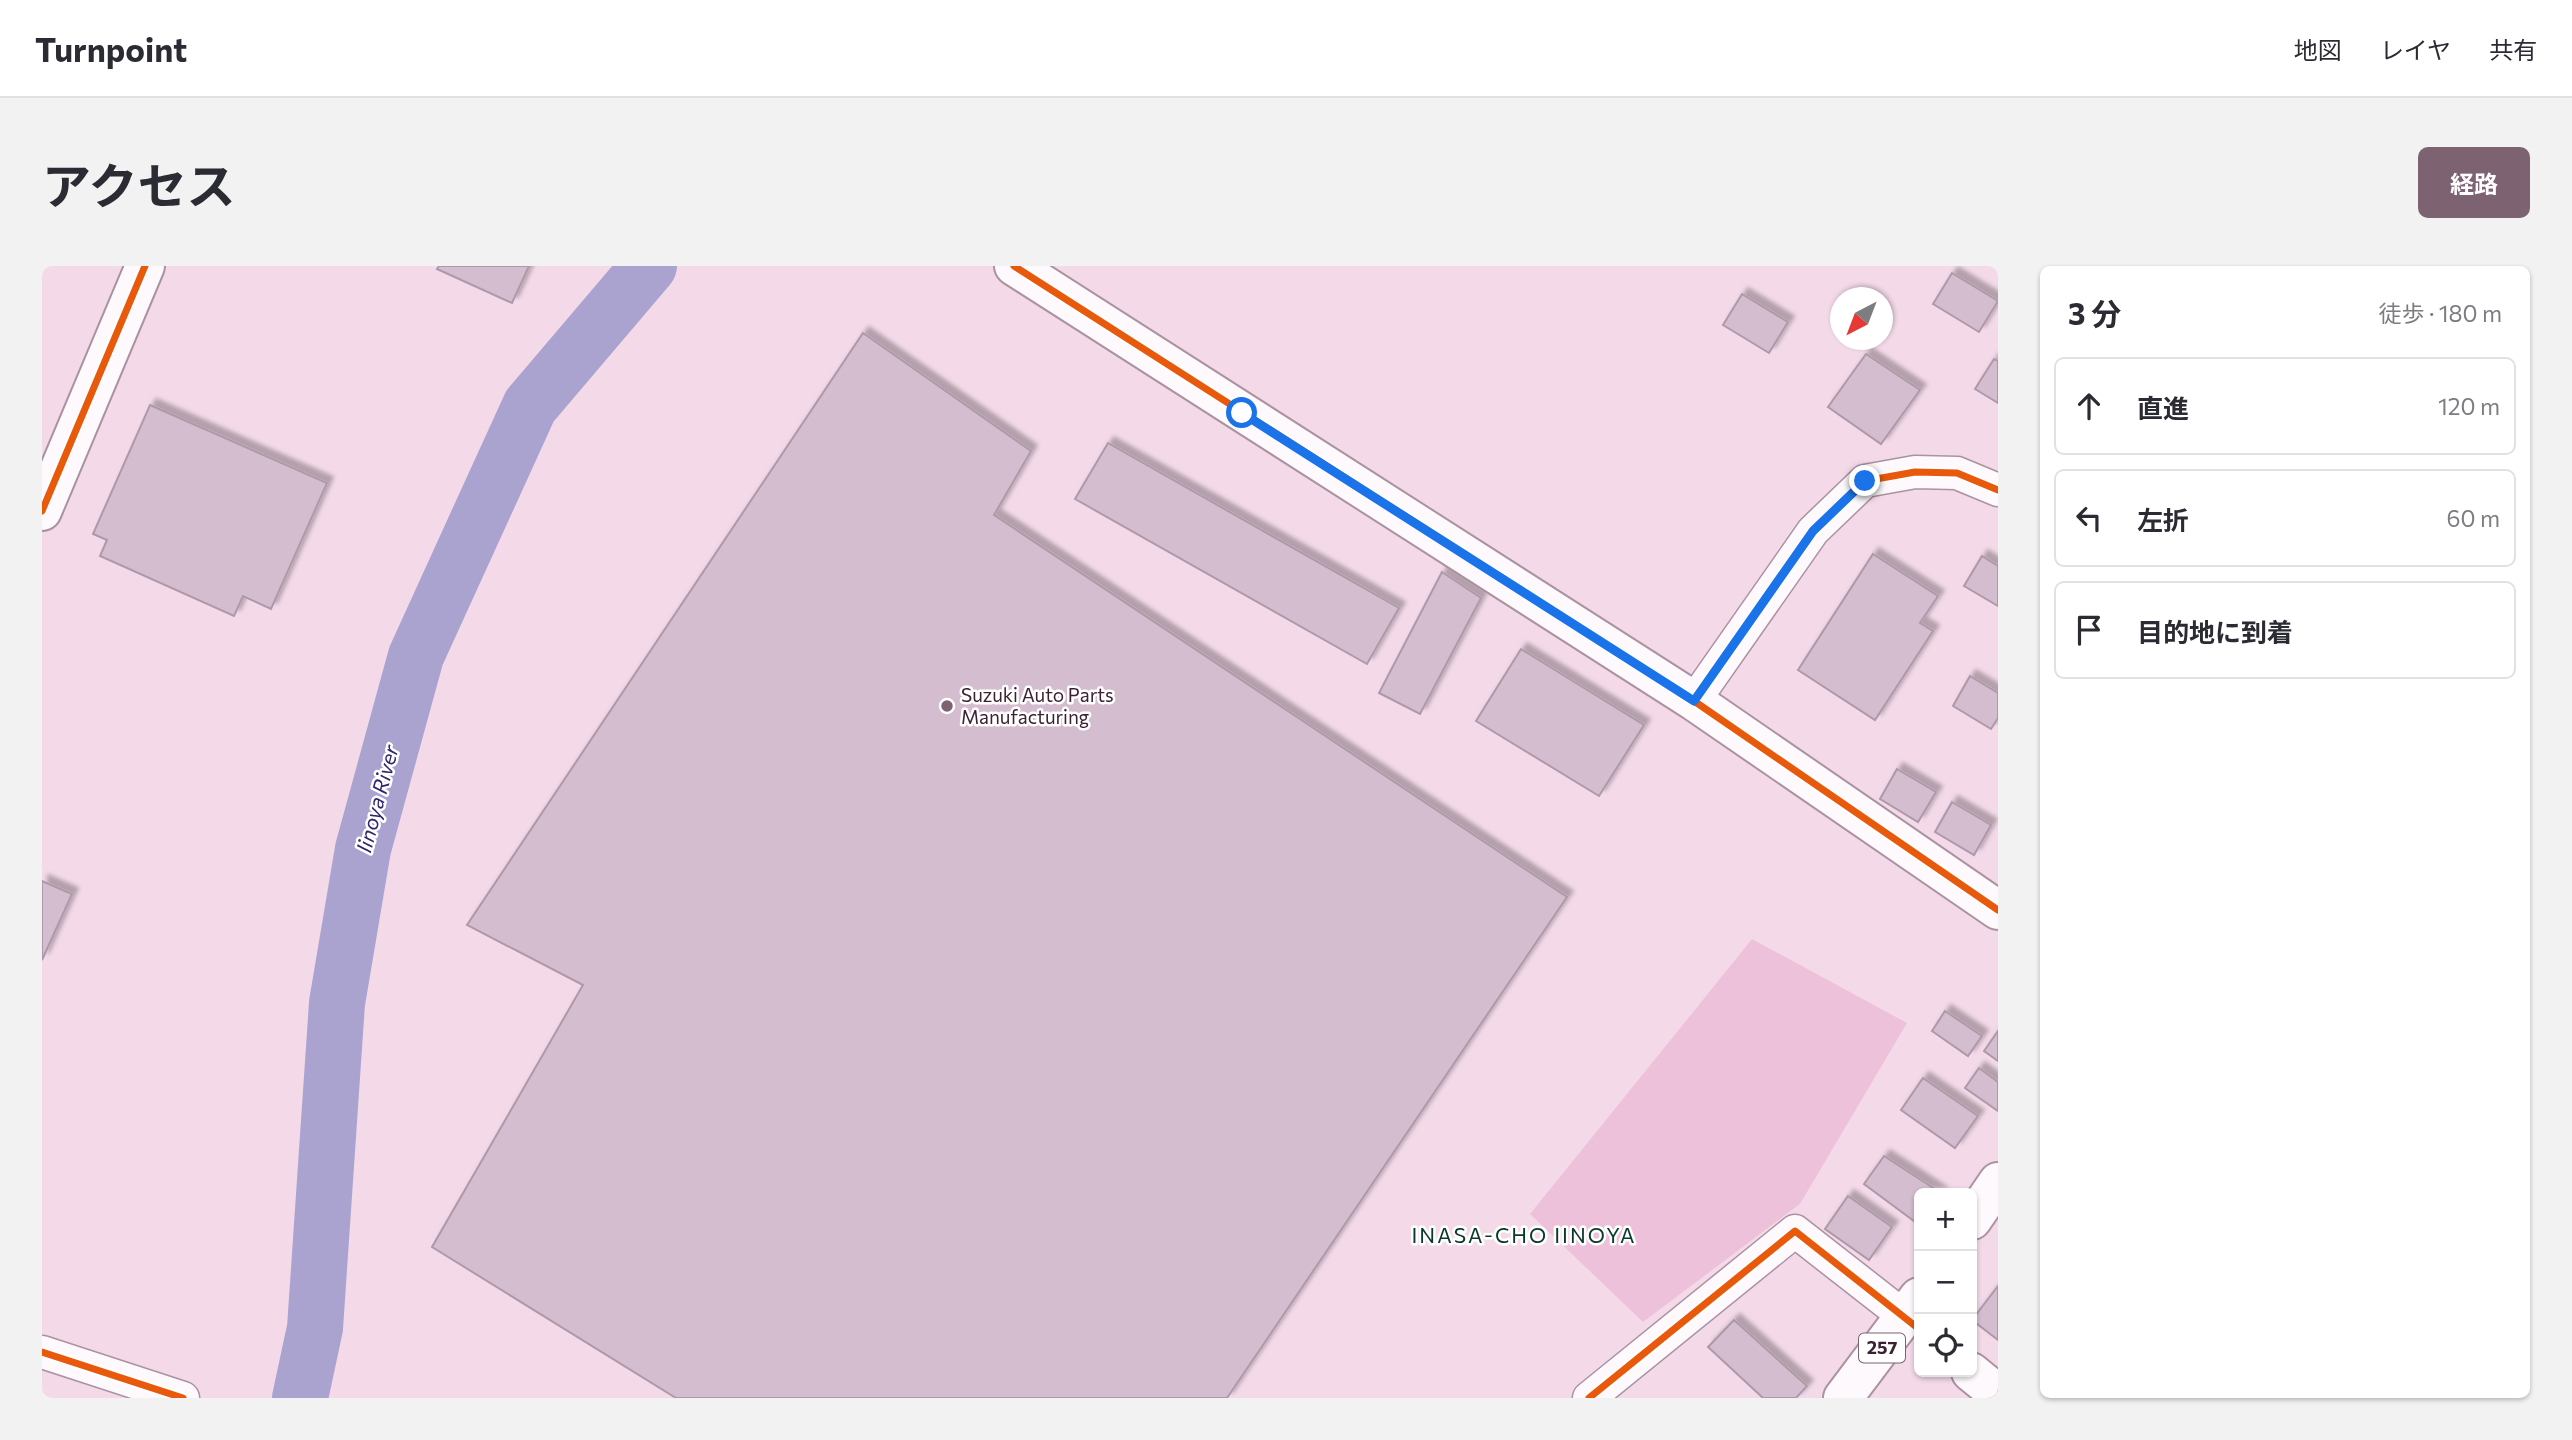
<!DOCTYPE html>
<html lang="ja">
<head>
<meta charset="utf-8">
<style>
	:root { --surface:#fff; --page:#f2f2f3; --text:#2b2b33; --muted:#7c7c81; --line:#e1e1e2; --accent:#7d6272 }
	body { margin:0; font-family:Commissioner,"Noto Sans JP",sans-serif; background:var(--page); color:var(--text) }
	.controls { position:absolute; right:21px; bottom:21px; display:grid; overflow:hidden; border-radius:10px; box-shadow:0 2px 5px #0004 }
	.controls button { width:63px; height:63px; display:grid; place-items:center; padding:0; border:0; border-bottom:2px solid var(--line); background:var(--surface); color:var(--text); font:35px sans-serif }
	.compass { position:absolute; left:1788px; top:21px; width:63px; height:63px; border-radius:50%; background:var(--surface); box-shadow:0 2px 5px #0004; rotate:222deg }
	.stop { position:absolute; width:21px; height:21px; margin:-16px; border:5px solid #1a73e8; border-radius:50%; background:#fff }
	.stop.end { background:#1a73e8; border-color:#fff; box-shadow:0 2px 7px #0008 }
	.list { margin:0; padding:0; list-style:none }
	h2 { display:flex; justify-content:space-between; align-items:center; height:91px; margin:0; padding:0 28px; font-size:30px }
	h2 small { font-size:23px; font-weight:400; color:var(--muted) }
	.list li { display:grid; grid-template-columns:46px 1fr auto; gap:21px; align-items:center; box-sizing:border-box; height:98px; margin:0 14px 14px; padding:0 14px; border:2px solid var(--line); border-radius:10px }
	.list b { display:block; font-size:26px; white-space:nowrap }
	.list em { font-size:23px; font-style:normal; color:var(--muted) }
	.icon { flex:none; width:38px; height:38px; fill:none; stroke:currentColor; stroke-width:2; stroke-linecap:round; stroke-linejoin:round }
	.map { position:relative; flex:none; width:1956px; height:1132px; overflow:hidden; border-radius:10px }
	header { display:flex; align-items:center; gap:42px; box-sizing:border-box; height:98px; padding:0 35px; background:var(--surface); border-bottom:2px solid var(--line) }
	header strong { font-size:33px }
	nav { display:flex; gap:38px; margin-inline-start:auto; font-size:24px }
	.intro { display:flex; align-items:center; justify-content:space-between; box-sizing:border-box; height:168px; padding:0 42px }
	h1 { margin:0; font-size:49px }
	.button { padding:18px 32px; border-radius:10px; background:var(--accent); color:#fff; font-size:24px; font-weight:700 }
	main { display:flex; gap:42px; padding:0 42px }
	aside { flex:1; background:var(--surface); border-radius:10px; box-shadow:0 2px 5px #0004 }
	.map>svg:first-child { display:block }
	.green { fill:#eec1db }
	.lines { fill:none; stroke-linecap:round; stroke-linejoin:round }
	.river { stroke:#aaa3d0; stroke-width:56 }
	.building { fill:#d3bdcf; stroke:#ae99aa; stroke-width:2; filter:url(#shadow) }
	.minor-casing { stroke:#aa92a0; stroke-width:35 }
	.tertiary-casing { stroke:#aa92a0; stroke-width:42 }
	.trunk-casing { stroke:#aa92a0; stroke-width:42 }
	.minor { stroke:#fdf9fc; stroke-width:32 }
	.tertiary { stroke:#fdf9fc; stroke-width:38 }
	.trunk { stroke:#fdf9fc; stroke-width:38 }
	.cycleway-casing { stroke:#fff; stroke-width:11 }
	.cycleway { stroke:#e8590c; stroke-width:7 }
	.route { stroke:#1a73e8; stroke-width:9 }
	.poi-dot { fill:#7d6272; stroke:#fff; stroke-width:2.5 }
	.labels { text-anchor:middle; stroke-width:5; stroke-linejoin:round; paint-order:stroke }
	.shield { fill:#fff; stroke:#776470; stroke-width:2 }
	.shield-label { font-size:18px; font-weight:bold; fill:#3d2132 }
	.poi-label { font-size:19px; fill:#3d2132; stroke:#fff; text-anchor:start }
	.water-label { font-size:21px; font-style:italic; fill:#30266d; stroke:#fff }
	.neighbourhood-label { font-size:21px; letter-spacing:2px; fill:#093928; stroke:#fff }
</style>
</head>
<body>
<header>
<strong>Turnpoint</strong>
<nav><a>地図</a><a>レイヤ</a><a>共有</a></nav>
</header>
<div class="intro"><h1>アクセス</h1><a class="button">経路</a></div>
<main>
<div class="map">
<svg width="1956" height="1132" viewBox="0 0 1956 1132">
	<defs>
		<filter id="shadow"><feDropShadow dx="6" dy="-6" stdDeviation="2" flood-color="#0004"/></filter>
	</defs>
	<rect width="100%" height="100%" fill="#f4dae9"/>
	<!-- green -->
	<path class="green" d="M 1710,673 L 1865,757 L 1758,938 L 1601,1056 L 1488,948 Z"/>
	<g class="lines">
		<!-- river -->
		<path class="river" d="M 258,1132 L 273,1062 L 295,737 L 321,583 L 374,390 L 488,140 L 607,0"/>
	</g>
	<!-- building -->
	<path class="building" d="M 397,0 L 487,0 L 470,37 L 395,3 Z
		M 1910,7 L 1956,35 L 1937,66 L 1891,38 Z
		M 1700,28 L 1746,56 L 1727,87 L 1681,59 Z
		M 821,67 L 989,185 L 952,249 L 1525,631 L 1185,1132 L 634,1132 L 390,981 L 541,719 L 425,659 Z
		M 1824,88 L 1878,124 L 1839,178 L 1786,141 Z
		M 1952,93 L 1956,95 L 1956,137 L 1933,123 Z
		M 108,139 L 285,217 L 229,343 L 201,330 L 192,350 L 58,290 L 65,274 L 51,268 Z
		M 1066,177 L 1357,342 L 1325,398 L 1033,233 Z
		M 1831,288 L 1896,330 L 1878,357 L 1891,365 L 1833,454 L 1756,404 Z
		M 1940,290 L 1956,300 L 1956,340 L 1922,320 Z
		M 1400,306 L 1439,332 L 1378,448 L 1337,427 Z
		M 1479,383 L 1602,459 L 1557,530 L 1434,455 Z
		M 1928,410 L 1956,427 L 1956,452 L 1949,463 L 1911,440 Z
		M 1855,503 L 1894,526 L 1876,556 L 1838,533 Z
		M 1910,536 L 1949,559 L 1932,589 L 1893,566 Z
		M 0,615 L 30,628 L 0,694 Z
		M 1903,745 L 1940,770 L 1926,790 L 1890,765 Z
		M 1956,765 L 1956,795 L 1942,785 Z
		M 1937,802 L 1956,816 L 1956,845 L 1923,822 Z
		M 1881,812 L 1936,850 L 1913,882 L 1859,844 Z
		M 1842,890 L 1899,927 L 1877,927 L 1876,958 L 1822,918 Z
		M 1806,930 L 1850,961 L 1827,994 L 1783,963 Z
		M 1956,1020 L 1956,1074 L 1930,1054 Z
		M 1692,1054 L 1765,1120 L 1754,1132 L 1721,1132 L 1666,1081 Z"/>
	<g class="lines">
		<!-- minor casing -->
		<g class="minor-casing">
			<path id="minor" d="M 1652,435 L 1771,265 L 1823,215 L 1873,206 L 1915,207 L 1956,224
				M 0,1086 L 141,1132
				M 1547,1132 L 1753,965 L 1863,1051"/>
		</g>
		<!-- tertiary casing -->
		<g class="tertiary-casing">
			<path id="tertiary" d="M 972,0 L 1652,435 L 1956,644
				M 0,245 L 103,0
				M 1929,1106 L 1956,1128"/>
		</g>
		<!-- trunk casing -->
		<g class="trunk-casing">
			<path id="trunk" d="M 1930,954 L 1956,916
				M 1801,1132 L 1877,1031"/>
		</g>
		<!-- minor -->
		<use href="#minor" class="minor"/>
		<!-- tertiary -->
		<use href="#tertiary" class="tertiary"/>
		<!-- trunk -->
		<use href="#trunk" class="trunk"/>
		<!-- cycleway casing -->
		<g class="cycleway-casing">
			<path id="cycleway" d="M 972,0 L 1652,435 L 1956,644
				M 0,245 L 103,0
				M 1652,435 L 1771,265 L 1823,215 L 1873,206 L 1915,207 L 1956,224
				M 0,1086 L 141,1132
				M 1547,1132 L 1753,965 L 1877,1063"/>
		</g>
		<!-- cycleway -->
		<use href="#cycleway" class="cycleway"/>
	</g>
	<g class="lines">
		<!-- route -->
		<path class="route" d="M 1200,147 L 1652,435 L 1771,265 L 1823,215"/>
	</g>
	<!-- markers -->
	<circle class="poi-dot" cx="905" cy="440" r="7"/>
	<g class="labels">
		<!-- shield labels -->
		<rect class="shield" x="1817" y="1067.5" width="46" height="29" rx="5"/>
		<g class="shield-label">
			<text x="1840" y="1088">257</text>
		</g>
		<!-- poi labels -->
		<g class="poi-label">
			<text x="919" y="436">Suzuki Auto Parts<tspan x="919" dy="22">Manufacturing</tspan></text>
		</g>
		<!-- water labels -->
		<g class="water-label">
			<text transform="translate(336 533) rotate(-75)" y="7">Iinoya River</text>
		</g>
		<!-- neighbourhood labels -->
		<g class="neighbourhood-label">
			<text x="1482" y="977">INASA-CHO IINOYA</text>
		</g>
	</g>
</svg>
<div class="controls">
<button>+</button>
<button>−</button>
<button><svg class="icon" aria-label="locate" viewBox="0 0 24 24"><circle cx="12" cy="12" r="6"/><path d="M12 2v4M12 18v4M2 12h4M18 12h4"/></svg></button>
</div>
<svg class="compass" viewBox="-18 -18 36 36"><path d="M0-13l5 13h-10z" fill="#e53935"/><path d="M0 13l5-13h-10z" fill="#7c7c81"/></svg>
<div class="stop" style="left:1200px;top:147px"></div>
<div class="stop end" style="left:1823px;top:215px"></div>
</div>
<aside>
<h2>3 分<small>徒歩 · 180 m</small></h2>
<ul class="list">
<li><svg class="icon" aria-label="ahead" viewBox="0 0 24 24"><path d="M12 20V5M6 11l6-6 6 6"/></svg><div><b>直進</b></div><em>120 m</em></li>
<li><svg class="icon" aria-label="left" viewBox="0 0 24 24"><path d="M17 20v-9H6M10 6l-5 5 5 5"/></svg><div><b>左折</b></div><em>60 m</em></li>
<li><svg class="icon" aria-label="arrive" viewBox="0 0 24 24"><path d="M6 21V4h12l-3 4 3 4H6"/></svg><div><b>目的地に到着</b></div></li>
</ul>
</aside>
</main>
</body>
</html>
